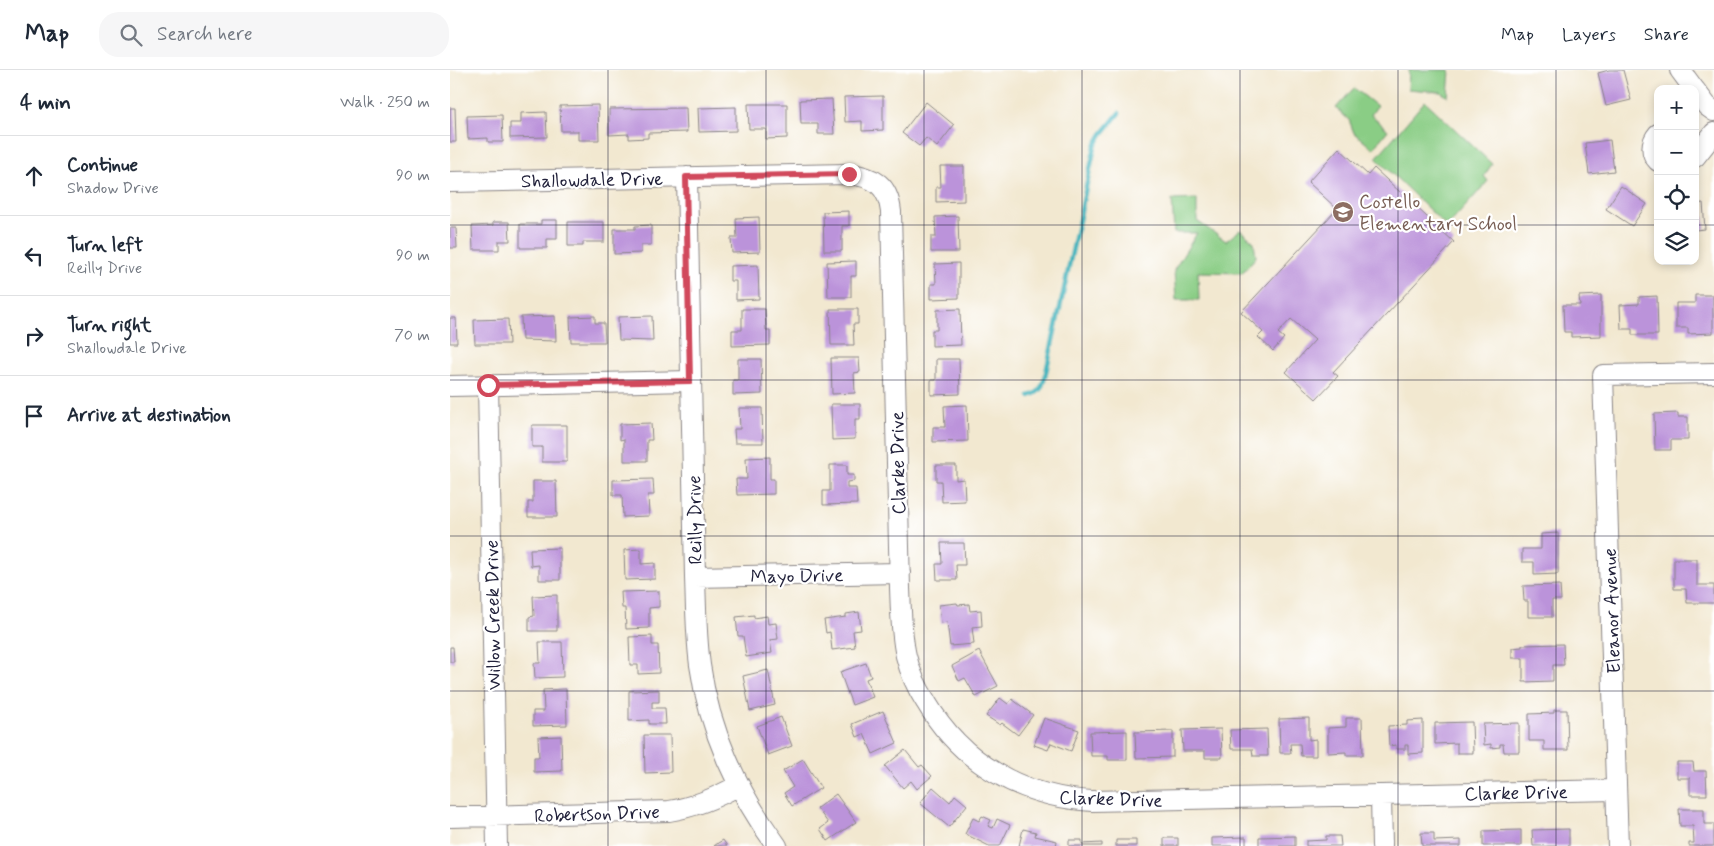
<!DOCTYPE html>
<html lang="en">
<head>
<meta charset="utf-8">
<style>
	:root { --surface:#fff; --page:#f6f6f7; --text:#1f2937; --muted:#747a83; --line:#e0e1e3 }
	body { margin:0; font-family:Mynerve,sans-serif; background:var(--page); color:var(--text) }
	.controls { position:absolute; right:15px; top:15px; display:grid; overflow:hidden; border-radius:10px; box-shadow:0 2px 8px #0003 }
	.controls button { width:45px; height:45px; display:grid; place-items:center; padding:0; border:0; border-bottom:1px solid var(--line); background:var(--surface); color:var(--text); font:25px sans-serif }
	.stop { position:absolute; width:15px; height:15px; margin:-11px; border:4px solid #d1495b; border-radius:50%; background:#fff }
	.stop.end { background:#d1495b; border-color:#fff; box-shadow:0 1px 5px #0008 }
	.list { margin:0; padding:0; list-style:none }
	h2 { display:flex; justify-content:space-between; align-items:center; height:65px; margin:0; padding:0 20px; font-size:21px }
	h2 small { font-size:16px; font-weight:400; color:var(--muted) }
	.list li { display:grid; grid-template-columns:32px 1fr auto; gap:15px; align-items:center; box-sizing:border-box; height:80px; padding:0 20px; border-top:1px solid var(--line) }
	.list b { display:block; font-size:19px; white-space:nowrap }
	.list p { margin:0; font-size:16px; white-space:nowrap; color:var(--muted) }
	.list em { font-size:16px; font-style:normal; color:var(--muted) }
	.icon { flex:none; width:28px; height:28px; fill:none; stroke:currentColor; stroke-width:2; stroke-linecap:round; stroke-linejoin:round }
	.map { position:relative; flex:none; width:1264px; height:776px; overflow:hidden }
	header { display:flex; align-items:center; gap:30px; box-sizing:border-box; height:70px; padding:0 25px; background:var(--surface); border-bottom:1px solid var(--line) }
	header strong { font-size:24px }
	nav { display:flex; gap:28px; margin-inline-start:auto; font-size:18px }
	.search { width:350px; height:45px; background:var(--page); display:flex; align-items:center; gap:12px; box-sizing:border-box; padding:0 18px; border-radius:20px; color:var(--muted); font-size:19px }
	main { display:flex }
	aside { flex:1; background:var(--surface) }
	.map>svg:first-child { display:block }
	.green { fill:#8acd85; stroke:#567860 }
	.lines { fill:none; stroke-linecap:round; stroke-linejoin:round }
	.stream { stroke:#44b4bd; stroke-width:4.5 }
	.building { fill:#bb93da }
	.minor-casing { stroke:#8a8586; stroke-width:22 }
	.minor { stroke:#fff; stroke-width:20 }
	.route { stroke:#d1495b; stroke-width:6 }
	.grid { fill:none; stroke:#22223b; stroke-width:1; stroke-opacity:0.55 }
	.labels { text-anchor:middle; stroke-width:4.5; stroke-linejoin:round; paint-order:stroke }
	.street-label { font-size:19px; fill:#22223b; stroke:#fff }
	.education-label { font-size:19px; fill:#785e54; stroke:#fff; text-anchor:start }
</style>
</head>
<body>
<header>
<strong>Map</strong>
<div class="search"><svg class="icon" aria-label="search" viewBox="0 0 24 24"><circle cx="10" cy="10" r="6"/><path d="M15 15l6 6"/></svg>Search here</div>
<nav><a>Map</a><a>Layers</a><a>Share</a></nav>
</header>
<main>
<aside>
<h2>4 min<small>Walk · 250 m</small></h2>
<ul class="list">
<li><svg class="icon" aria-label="ahead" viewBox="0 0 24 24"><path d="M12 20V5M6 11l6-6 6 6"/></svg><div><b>Continue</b><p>Shadow Drive</p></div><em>90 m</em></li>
<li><svg class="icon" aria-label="left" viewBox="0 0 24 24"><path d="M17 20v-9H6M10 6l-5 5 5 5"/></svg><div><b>Turn left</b><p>Reilly Drive</p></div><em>90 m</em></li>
<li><svg class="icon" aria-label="right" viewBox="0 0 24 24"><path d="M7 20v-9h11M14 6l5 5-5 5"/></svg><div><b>Turn right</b><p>Shallowdale Drive</p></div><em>70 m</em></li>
<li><svg class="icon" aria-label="arrive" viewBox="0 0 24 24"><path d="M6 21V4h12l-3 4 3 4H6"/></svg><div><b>Arrive at destination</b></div></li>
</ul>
</aside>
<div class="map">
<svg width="1264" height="776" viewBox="0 0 1264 776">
	<rect width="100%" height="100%" fill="#fff"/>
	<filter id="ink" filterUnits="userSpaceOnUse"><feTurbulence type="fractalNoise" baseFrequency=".02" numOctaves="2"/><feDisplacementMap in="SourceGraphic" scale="10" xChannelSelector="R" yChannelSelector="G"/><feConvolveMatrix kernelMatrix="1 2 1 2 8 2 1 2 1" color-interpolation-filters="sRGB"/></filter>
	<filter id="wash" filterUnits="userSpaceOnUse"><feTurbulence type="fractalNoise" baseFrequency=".0096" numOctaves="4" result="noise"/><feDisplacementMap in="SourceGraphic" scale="20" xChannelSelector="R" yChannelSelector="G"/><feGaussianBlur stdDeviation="1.12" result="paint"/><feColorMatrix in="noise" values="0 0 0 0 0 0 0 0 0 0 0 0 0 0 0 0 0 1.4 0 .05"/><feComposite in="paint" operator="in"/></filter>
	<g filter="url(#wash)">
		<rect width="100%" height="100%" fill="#f2e8d0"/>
		<!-- green -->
		<path class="green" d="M 959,0 L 1000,0 L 998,27 L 991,22 L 958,19 Z
			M 904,18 L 927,36 L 921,45 L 938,60 L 923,79 L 904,63 L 899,50 L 886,38 Z
			M 975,31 L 1042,94 L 1034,106 L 1038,111 L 997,157 L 926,88 Z
			M 747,129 L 747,151 L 776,171 L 790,160 L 804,172 L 806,187 L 792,203 L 748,202 L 749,230 L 726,230 L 724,200 L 747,163 L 724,163 L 722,130 Z"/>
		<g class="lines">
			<!-- stream -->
			<path class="stream" d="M 579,326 C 590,323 592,318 595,307 L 645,76 L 652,64 L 669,43"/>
		</g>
		<g id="blocks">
			<!-- building -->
			<path class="building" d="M 1159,0 L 1173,0 L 1181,30 L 1156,36 L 1148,3 Z
				M 433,26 L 433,60 L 412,61 L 412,51 L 395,52 L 394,27 Z
				M 382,29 L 384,64 L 368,64 L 368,54 L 351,54 L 350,30 Z
				M 476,32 L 504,55 L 487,77 L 476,68 L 469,76 L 452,63 Z
				M 298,34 L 337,34 L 337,68 L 316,69 L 316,59 L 299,59 Z
				M 148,35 L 149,70 L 128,70 L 128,61 L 111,61 L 110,36 Z
				M 286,37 L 286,61 L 249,62 L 248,38 Z
				M 0,38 L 5,38 L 6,72 L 0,72 Z
				M 236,38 L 237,62 L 198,63 L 198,68 L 179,69 L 179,64 L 159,65 L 159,39 Z
				M 96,42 L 97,67 L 60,68 L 60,53 L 71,53 L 71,43 Z
				M 52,45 L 53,72 L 38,72 L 38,68 L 18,69 L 17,46 Z
				M 1160,70 L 1164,101 L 1139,104 L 1135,73 Z
				M 889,78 L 918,105 L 924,98 L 1004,172 L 883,302 L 888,306 L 866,329 L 836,302 L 865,270 L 841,249 L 828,263 L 834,268 L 823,281 L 808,267 L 813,262 L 791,242 L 887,139 L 858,112 Z
				M 490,96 L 514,96 L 514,131 L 486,132 L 486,117 L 491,117 Z
				M 1171,116 L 1197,134 L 1182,156 L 1156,139 Z
				M 1253,133 L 1255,159 L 1245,160 L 1245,134 Z
				M 399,141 L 399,156 L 392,156 L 392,181 L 374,181 L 373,142 Z
				M 508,146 L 509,182 L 481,182 L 481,167 L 486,167 L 485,147 Z
				M 309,147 L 310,182 L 282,183 L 281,168 L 287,168 L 286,148 Z
				M 91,150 L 107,150 L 107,169 L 97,169 L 97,178 L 70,178 L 70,154 L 91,154 Z
				M 43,152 L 59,152 L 60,171 L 49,171 L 49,180 L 23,180 L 22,156 L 43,155 Z
				M 118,152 L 154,152 L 154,172 L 133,172 L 133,176 L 118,176 Z
				M 201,155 L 201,175 L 191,175 L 191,183 L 164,184 L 164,159 L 185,159 L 185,156 Z
				M 0,158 L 6,158 L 7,178 L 0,178 Z
				M 406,191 L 406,206 L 401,206 L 401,227 L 378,227 L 377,192 Z
				M 509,193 L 509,228 L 481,229 L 481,214 L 486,214 L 485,194 Z
				M 308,195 L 309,229 L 286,230 L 286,211 L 280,211 L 280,196 Z
				M 1151,225 L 1151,266 L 1121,267 L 1121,262 L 1114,262 L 1113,235 L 1130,235 L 1129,226 Z
				M 1245,225 L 1263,225 L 1263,263 L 1238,264 L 1238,258 L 1226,258 L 1226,233 L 1245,233 Z
				M 1207,226 L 1208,265 L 1182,265 L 1182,259 L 1171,259 L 1170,235 L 1189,234 L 1189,227 Z
				M 292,239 L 315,239 L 316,260 L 320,260 L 320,275 L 282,276 L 282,260 L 292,260 Z
				M 380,239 L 408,239 L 408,254 L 403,254 L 404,275 L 381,275 Z
				M 510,239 L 511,275 L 482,276 L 482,260 L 487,260 L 487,240 Z
				M 105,246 L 106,271 L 72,270 L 71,247 Z
				M 145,246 L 145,253 L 154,253 L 155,272 L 121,272 L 120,247 Z
				M 202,246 L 203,271 L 169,270 L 168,247 Z
				M 0,248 L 6,248 L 7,273 L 0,273 Z
				M 58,249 L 59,274 L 25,274 L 24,250 Z
				M 381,288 L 409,288 L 410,302 L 404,303 L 405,323 L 382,324 Z
				M 288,289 L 311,289 L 312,324 L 283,325 L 283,310 L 288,310 Z
				M 486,289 L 509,289 L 510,324 L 481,325 L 481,310 L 486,310 Z
				M 381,334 L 410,334 L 410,349 L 405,349 L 405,369 L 382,370 Z
				M 517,335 L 518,371 L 483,372 L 483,357 L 495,357 L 494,336 Z
				M 289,338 L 312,338 L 313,373 L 285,373 L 284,359 L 290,359 Z
				M 1228,343 L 1228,347 L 1238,347 L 1238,370 L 1221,370 L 1221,380 L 1205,380 L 1204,344 Z
				M 201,353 L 202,370 L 197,370 L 197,391 L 174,391 L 174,369 L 170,370 L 170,354 Z
				M 82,355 L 117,355 L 117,392 L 92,392 L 92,377 L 82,377 Z
				M 320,387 L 320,409 L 324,409 L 324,424 L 287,425 L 286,409 L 297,409 L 296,388 Z
				M 380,395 L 397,395 L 397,405 L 404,405 L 404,411 L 397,412 L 397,418 L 406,418 L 407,434 L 373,435 L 373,421 L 380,421 Z
				M 486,395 L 506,395 L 506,410 L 514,409 L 515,431 L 492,432 L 491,411 L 486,411 Z
				M 203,409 L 204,425 L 198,425 L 199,446 L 173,447 L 172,425 L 163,425 L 163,410 Z
				M 83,411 L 106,411 L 107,447 L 78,447 L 78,432 L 83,432 Z
				M 1108,463 L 1108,504 L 1084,505 L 1084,492 L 1072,492 L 1072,479 L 1091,479 L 1091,464 Z
				M 491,473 L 514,473 L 515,495 L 506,495 L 507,510 L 487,510 L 486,494 L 492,494 Z
				M 110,478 L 110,510 L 89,510 L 89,495 L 81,496 L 80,479 Z
				M 191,479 L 191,494 L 205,493 L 205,509 L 175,510 L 174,480 Z
				M 1224,489 L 1247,489 L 1247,515 L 1264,515 L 1264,533 L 1237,533 L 1236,519 L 1224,519 Z
				M 1110,515 L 1111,530 L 1102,530 L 1102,547 L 1078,547 L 1078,531 L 1074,531 L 1073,516 Z
				M 209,521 L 209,537 L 199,538 L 199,558 L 176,559 L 175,538 L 172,538 L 171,522 Z
				M 107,525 L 107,561 L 79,561 L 79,547 L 84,546 L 83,526 Z
				M 507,533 L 508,535 L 519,534 L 520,541 L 531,540 L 532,556 L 522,557 L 524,574 L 500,576 L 497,552 L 491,553 L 489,535 Z
				M 409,542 L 411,560 L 403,561 L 405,577 L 382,580 L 380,562 L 376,563 L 374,550 L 396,547 L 396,544 Z
				M 304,545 L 304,548 L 317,546 L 318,554 L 326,553 L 328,569 L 320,570 L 322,583 L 296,587 L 293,566 L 288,566 L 286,547 Z
				M 202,566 L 202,575 L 208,575 L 209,603 L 188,604 L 188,595 L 180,595 L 179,567 Z
				M 89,572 L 112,572 L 113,607 L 85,608 L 84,593 L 90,593 Z
				M 1113,574 L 1114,595 L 1103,595 L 1103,611 L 1073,612 L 1073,588 L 1062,588 L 1062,578 L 1072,577 L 1072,575 Z
				M 0,577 L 3,577 L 4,592 L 0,592 Z
				M 529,581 L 548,616 L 526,627 L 515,608 L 509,611 L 502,596 Z
				M 416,593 L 421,607 L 416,609 L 423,627 L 402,635 L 390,602 Z
				M 318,600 L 325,635 L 300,641 L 293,606 Z
				M 116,619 L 117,655 L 83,656 L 83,641 L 94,641 L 93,620 Z
				M 209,620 L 209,632 L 202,632 L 202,638 L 215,638 L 216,654 L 199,654 L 199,650 L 179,651 L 179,621 Z
				M 550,628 L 558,634 L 562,629 L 583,645 L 568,665 L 552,653 L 550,655 L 536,646 Z
				M 1104,640 L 1117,640 L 1118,680 L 1094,680 L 1094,671 L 1079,671 L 1079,644 L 1104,643 Z
				M 433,641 L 447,673 L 423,684 L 414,664 L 407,667 L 402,654 Z
				M 331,647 L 342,676 L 318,685 L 307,656 Z
				M 594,648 L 629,660 L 621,681 L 601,673 L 598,680 L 584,675 Z
				M 859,648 L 859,670 L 866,669 L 866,686 L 851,686 L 850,674 L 840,674 L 841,683 L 830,683 L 829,649 Z
				M 896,648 L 912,648 L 913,685 L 896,685 L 896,682 L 878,683 L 878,658 L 896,657 Z
				M 973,650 L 973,683 L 958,684 L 958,675 L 955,675 L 955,679 L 946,679 L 946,675 L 939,676 L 938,656 L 957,655 L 957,651 Z
				M 1022,652 L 1023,683 L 1007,683 L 1007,673 L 985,674 L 985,653 Z
				M 1069,653 L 1069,682 L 1054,682 L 1053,674 L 1050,674 L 1050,677 L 1041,678 L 1041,674 L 1034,675 L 1033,654 Z
				M 771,659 L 772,688 L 755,688 L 755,681 L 733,681 L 732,660 Z
				M 817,659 L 818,686 L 803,686 L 802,679 L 781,679 L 780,660 Z
				M 677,661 L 677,690 L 658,690 L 658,686 L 641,686 L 640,662 Z
				M 723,661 L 723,687 L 686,688 L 685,662 Z
				M 194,665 L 220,665 L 221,702 L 195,703 Z
				M 111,666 L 112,701 L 84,702 L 84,687 L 89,687 L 88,667 Z
				M 455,680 L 469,697 L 472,695 L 482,706 L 467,719 L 461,711 L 453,718 L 435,696 Z
				M 353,689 L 371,718 L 342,736 L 334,723 L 343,717 L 333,701 Z
				M 1227,692 L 1243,692 L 1244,701 L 1256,701 L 1257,725 L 1240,725 L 1240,708 L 1227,708 Z
				M 483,717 L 500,732 L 505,725 L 517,735 L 499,757 L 470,733 Z
				M 386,724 L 406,752 L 378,771 L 370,759 L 378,753 L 367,738 Z
				M 1229,739 L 1254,739 L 1254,754 L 1264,754 L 1264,776 L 1239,776 L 1239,773 L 1244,773 L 1243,756 L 1230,756 Z
				M 532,746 L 541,750 L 538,756 L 543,758 L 547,749 L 560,755 L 550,776 L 539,776 L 515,764 L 523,748 L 529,751 Z
				M 573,759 L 586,762 L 585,766 L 607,771 L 606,776 L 569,776 Z
				M 1119,759 L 1119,776 L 1083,776 L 1082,760 Z
				M 1071,760 L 1071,776 L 1033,776 L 1033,761 Z
				M 971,763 L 984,763 L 984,771 L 1011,770 L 1011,776 L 972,776 Z
				M 845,766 L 845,776 L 809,776 L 809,767 Z
				M 876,766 L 890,766 L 891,776 L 856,776 L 856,771 L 876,770 Z
				M 796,767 L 796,776 L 762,776 L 762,768 Z
				M 714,768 L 728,768 L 728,776 L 714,776 Z
				M 273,770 L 277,776 L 264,776 L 268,773 Z
				M 619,770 L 632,770 L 632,774 L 652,773 L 652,776 L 619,776 Z
				M 666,770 L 686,770 L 686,776 L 666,776 Z"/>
		</g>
	</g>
	<g filter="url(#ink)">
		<use href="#blocks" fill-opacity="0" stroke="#8a8586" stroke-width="1"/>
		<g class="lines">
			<!-- minor casing -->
			<g class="minor-casing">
				<path id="minor" d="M 1230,0 L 1244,19
					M 1245,20 L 1257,36 L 1264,41
					M 1208,64 C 1201,72 1200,83 1208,91
					M 1245,87 L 1264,63
					M 237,107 L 245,507 C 246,536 246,565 250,595 C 259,660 288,723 327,776
					M 0,112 L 399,104 C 425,107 438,115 441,142 L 450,518 C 451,541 451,564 456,586 C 460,602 467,618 476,632 C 512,693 571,727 642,731 L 1166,720
					M 38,315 L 47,776
					M 0,316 L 241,311
					M 245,507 L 450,503
					M 931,725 L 932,776
					M 0,747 L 219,741 C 245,737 266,728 289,715
					M 1168,776 L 1153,305 L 1264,303"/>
			</g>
			<!-- minor -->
			<use href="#minor" class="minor"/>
		</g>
	</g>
	<g class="lines" filter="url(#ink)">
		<!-- route -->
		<path class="route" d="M 38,315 L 240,311 L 236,107 L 399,104"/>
	</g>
	<!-- grid -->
	<path class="grid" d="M 158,0 L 158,776M 316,0 L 316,776M 474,0 L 474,776M 632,0 L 632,776M 790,0 L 790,776M 948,0 L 948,776M 1106,0 L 1106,776M 0,155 L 1208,155M 1245,155 L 1264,155M 0,310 L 1264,310M 0,466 L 1264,466M 0,621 L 1264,621"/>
	<!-- icons -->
	<defs>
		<g id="school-disc" transform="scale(1.125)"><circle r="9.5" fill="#8d6e63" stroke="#fff"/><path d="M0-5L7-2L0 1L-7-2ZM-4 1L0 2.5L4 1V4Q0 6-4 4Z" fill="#fff"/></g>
	</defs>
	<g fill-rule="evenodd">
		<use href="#school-disc" x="893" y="142"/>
	</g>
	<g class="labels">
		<!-- street labels -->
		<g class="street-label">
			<text transform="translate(142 109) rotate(-1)" y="7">Shallowdale Drive</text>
			<text transform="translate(447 393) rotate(-91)" y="7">Clarke Drive</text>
			<text transform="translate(244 450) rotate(-91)" y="7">Reilly Drive</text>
			<text transform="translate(347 505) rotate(-1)" y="7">Mayo Drive</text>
			<text transform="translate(1161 541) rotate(-92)" y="7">Eleanor Avenue</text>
			<text transform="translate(42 545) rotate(-91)" y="7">Willow Creek Drive</text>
			<text transform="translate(1066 722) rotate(-1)" y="7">Clarke Drive</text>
			<text transform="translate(661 728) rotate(2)" y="7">Clarke Drive</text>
			<text transform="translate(147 743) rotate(-2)" y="7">Robertson Drive</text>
		</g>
		<!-- education labels -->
		<g class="education-label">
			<text x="909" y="138">Costello<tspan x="909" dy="22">Elementary School</tspan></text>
		</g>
	</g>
</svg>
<div class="controls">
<button>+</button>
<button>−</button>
<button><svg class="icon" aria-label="locate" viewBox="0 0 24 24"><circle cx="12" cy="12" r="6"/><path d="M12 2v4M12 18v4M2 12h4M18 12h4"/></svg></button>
<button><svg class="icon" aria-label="layers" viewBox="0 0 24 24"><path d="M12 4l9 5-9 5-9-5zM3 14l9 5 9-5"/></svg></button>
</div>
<div class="stop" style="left:38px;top:315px"></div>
<div class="stop end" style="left:399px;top:104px"></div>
</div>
</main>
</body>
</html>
